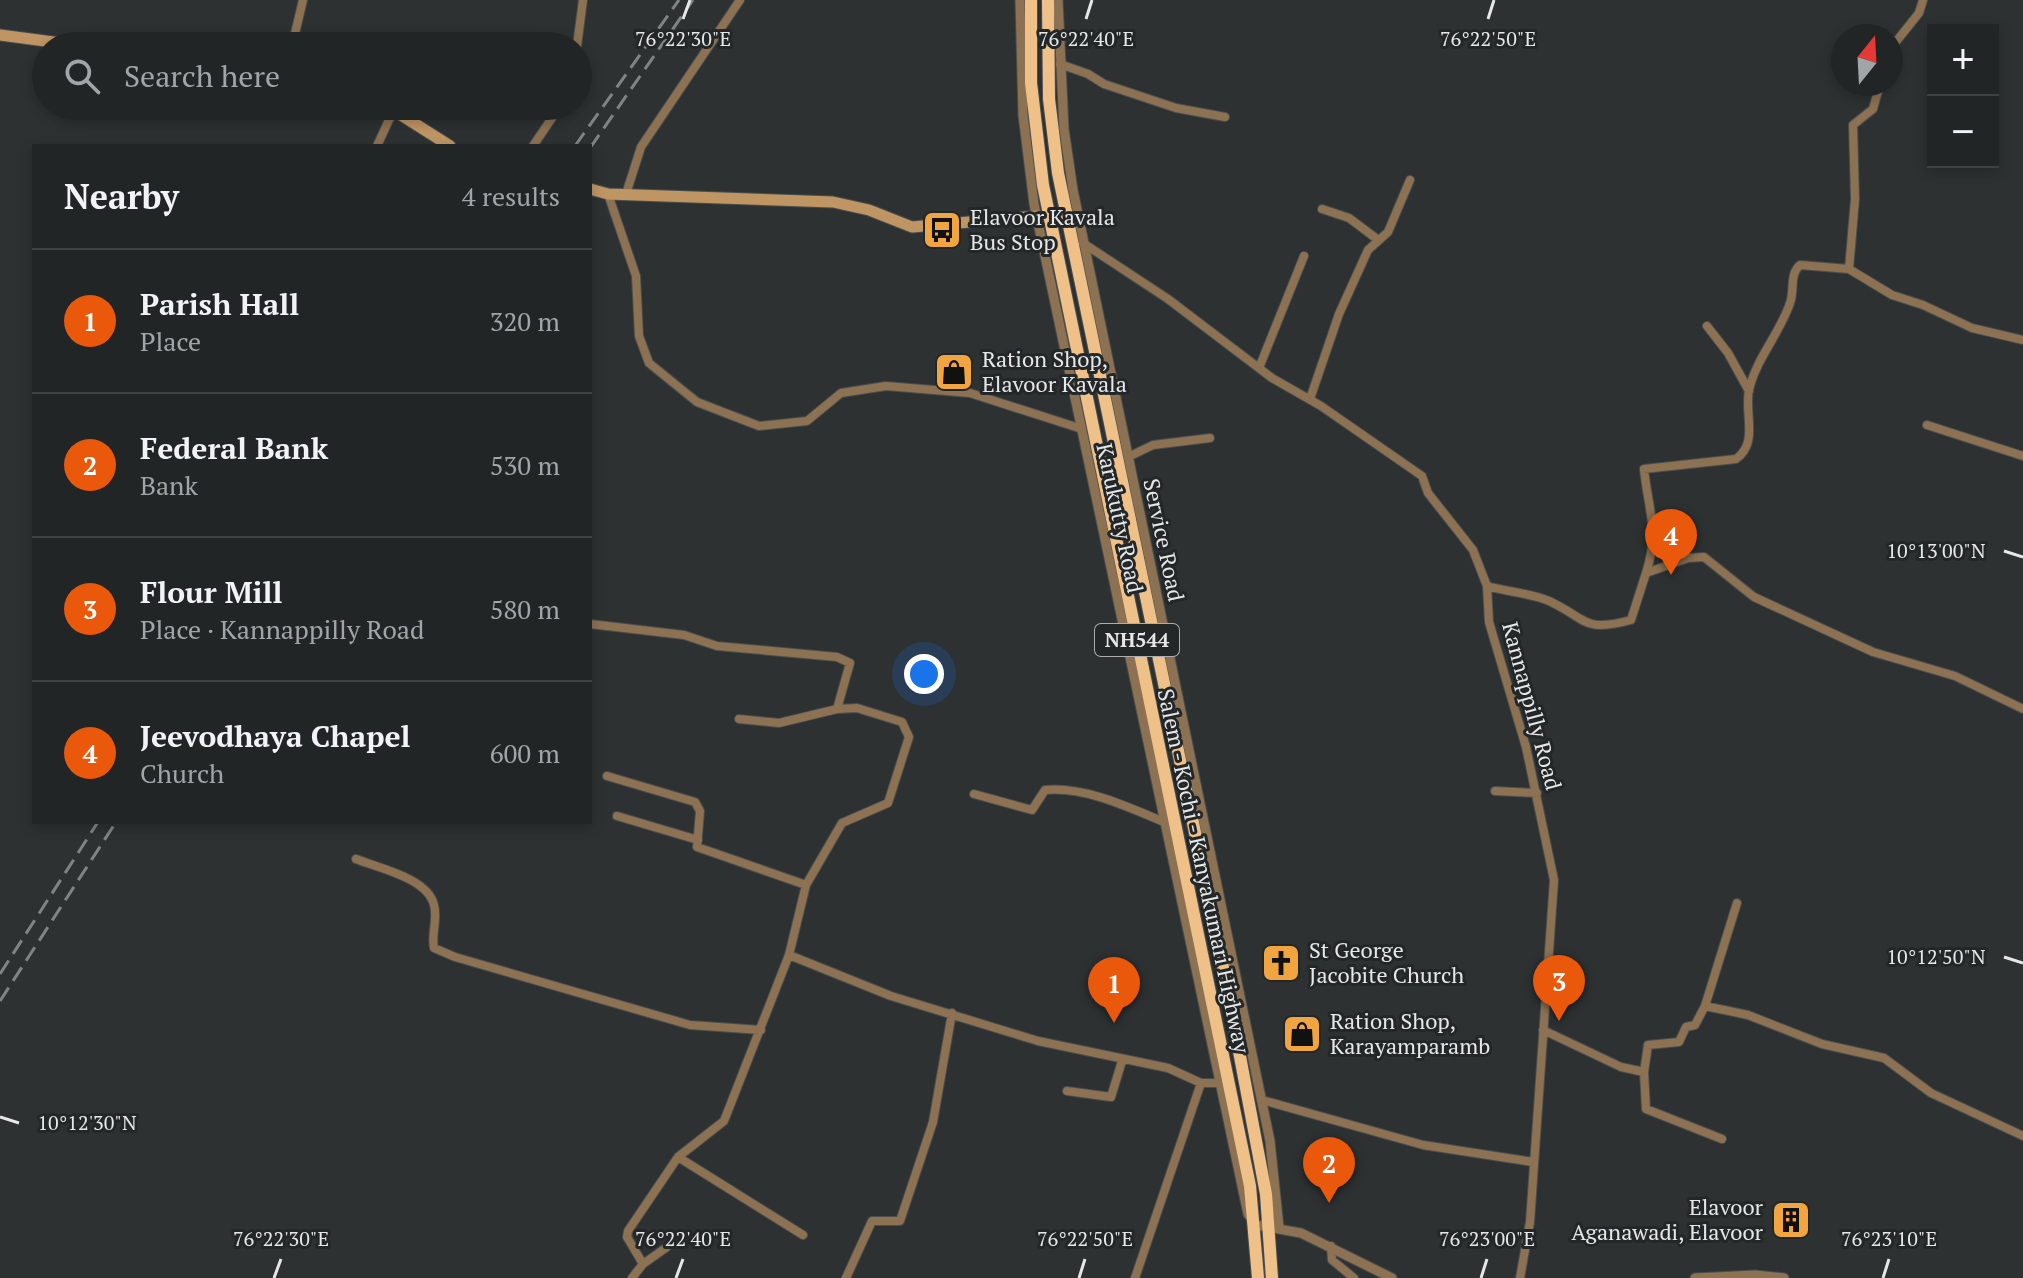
<!DOCTYPE html>
<html lang="en">
<head>
<meta charset="utf-8">
<style>
	:root { --surface:#222526; --page:#2a2d2e; --text:#f1f3f6; --muted:#a2a5a7; --line:#3f4243; --accent:#ea580c }
	body { margin:0; font-family:"PT Serif",serif; background:var(--page); color:var(--text) }
	.controls { position:absolute; right:24px; top:24px; display:grid; overflow:hidden; border-radius:0px; box-shadow:0 4px 12px #0003 }
	.controls button { width:72px; height:72px; display:grid; place-items:center; padding:0; border:0; border-bottom:2px solid var(--line); background:var(--surface); color:var(--text); font:40px sans-serif }
	.compass { position:absolute; left:1831px; top:24px; width:72px; height:72px; border-radius:50%; background:var(--surface); box-shadow:0 4px 12px #0003; rotate:18deg }
	.you { position:absolute; left:924px; top:674px; width:28px; height:28px; margin:-20px; border:6px solid #fff; border-radius:50%; background:#1a73e8; box-shadow:0 0 0 12px #1a73e833 }
	.badge { display:grid; place-items:center; width:52px; height:52px; border-radius:50%; background:var(--accent); color:#fff; font-size:26px; font-weight:700 }
	.pin { position:absolute; translate:-50% -66px; filter:drop-shadow(0 2px 4px #0008) }
	.pin::after { content:''; position:absolute; top:42px; width:28px; height:24px; background:inherit; clip-path:polygon(0 0,100% 0,50% 100%) }
	.list { margin:0; padding:0; list-style:none }
	h2 { display:flex; justify-content:space-between; align-items:center; height:104px; margin:0; padding:0 32px; font-size:34px }
	h2 small { font-size:26px; font-weight:400; color:var(--muted) }
	.list li { display:grid; grid-template-columns:52px 1fr auto; gap:24px; align-items:center; box-sizing:border-box; height:144px; padding:0 32px; border-top:2px solid var(--line) }
	.list b { display:block; font-size:30px; white-space:nowrap }
	.list p { margin:0; font-size:26px; white-space:nowrap; color:var(--muted) }
	.list em { font-size:26px; font-style:normal; color:var(--muted) }
	.icon { flex:none; width:44px; height:44px; fill:none; stroke:currentColor; stroke-width:2; stroke-linecap:round; stroke-linejoin:round }
	.map { position:relative; flex:none; width:2023px; height:1278px; overflow:hidden }
	.search { position:absolute; background:var(--surface); box-shadow:0 4px 12px #0003; left:32px; top:32px; width:560px; height:88px; display:flex; align-items:center; gap:20px; box-sizing:border-box; padding:0 28px; border-radius:44px; color:var(--muted); font-size:30px }
	.panel { position:absolute; background:var(--surface); box-shadow:0 4px 12px #0003; left:32px; top:144px; width:560px; height:680px; border-radius:0px }
	.map>svg:first-child { display:block }
	.lines { fill:none; stroke-linecap:round; stroke-linejoin:round }
	.minor-casing { stroke:#4a4e4f; stroke-width:10 }
	.tertiary-casing { stroke:#4a4e4f; stroke-width:11 }
	.secondary-casing { stroke:#4a4e4f; stroke-width:13 }
	.trunk-casing { stroke:#4a4e4f; stroke-width:14 }
	.minor { stroke:#8c7152; stroke-width:8 }
	.tertiary { stroke:#8c7152; stroke-width:9 }
	.secondary { stroke:#bf9563; stroke-width:11 }
	.trunk { stroke:#f0c089; stroke-width:12 }
	.rail { stroke:#818485; stroke-width:3; stroke-dasharray:16 8; stroke-linecap:butt }
	.ticks { fill:none; stroke:#e5e7e8; stroke-width:3 }
	.labels { text-anchor:middle; stroke-width:6; stroke-linejoin:round; paint-order:stroke }
	.shield { fill:#232728; stroke:#abadae; stroke-width:2 }
	.shield-label { font-size:20px; font-weight:bold; fill:#e5e7e8 }
	.poi-label { font-size:22px; fill:#e5e7e8; stroke:#232728; text-anchor:start }
	.street-label { font-size:22px; fill:#e5e7e8; stroke:#232728 }
	.ticks-label { font-size:20px; text-anchor:middle; fill:#e5e7e8; stroke:#232728; stroke-width:6; stroke-linejoin:round; paint-order:stroke }
</style>
</head>
<body>
<div class="map">
<svg width="2023" height="1278" viewBox="0 0 2023 1278">
	<rect width="100%" height="100%" fill="#2d3132"/>
	<g class="lines">
		<!-- minor casing -->
		<g class="minor-casing">
			<path id="minor" d="M 292,46 L 303,0
				M 577,46 L 583,0
				M 1891,48 L 1919,13 L 1923,0
				M 1060,64 L 1088,74 L 1104,84 L 1176,108 L 1225,117
				M 377,146 L 394,109
				M 533,146 L 560,106
				M 608,194 L 636,276 L 639,336 L 649,363 L 697,402 L 759,426 L 807,421 L 841,393 L 886,386 L 970,393 L 1082,429
				M 626,194 L 641,147 L 740,0
				M 1322,209 L 1349,218 L 1377,239
				M 1083,243 L 1168,299 L 1272,378 L 1321,406 L 1422,476 L 1428,493 L 1473,550 L 1487,586 L 1489,622 L 1526,747 L 1554,880 L 1530,1222 L 1520,1278
				M 1849,269 L 1855,199 L 1853,125 L 1873,109 L 1880,84
				M 1707,326 L 1728,353 L 1749,391
				M 1259,368 L 1304,256
				M 1310,399 L 1339,314 L 1368,250 L 1388,232 L 1410,180
				M 1927,425 L 2023,456
				M 1128,457 L 1153,445 L 1210,438
				M 1646,573 C 1660,531 1648,509 1644,469 L 1736,459 C 1759,443 1744,414 1749,390 C 1756,358 1782,331 1791,300 C 1794,287 1790,274 1800,265 L 1849,269 L 1892,295 L 1923,305 L 1972,328 L 2023,340
				M 1487,586 C 1507,592 1531,593 1549,601 C 1588,619 1582,633 1631,620 L 1646,573 L 1688,558 L 1704,557 L 1754,597 L 1873,652 L 1955,676 L 2023,709
				M 590,624 L 684,635 L 717,646 L 837,657 L 850,663 L 837,709
				M 739,719 L 779,723 L 837,709 L 857,708 L 902,722 L 909,737 L 888,803 L 842,823 L 806,885 L 789,955
				M 607,776 L 695,802 L 700,811 L 697,847 L 806,885
				M 1495,791 L 1537,793
				M 974,794 L 1032,810 L 1045,790 C 1084,786 1128,807 1164,822
				M 617,816 L 698,840
				M 356,859 C 378,868 428,878 434,905 C 438,919 431,934 434,948 L 455,957 L 690,1025 L 761,1030
				M 1705,1006 L 1737,903
				M 1543,1030 L 1621,1067 L 1644,1072 L 1648,1045 L 1679,1042 L 1686,1027 L 1695,1025 L 1705,1006 L 1748,1015 L 1822,1044 L 1884,1058 L 1931,1093 L 2023,1136
				M 1644,1072 L 1646,1109 L 1722,1139
				M 1067,1091 L 1111,1097 L 1122,1061
				M 1262,1100 L 1423,1145 L 1533,1162
				M 678,1157 L 803,1235
				M 1331,1246 L 1332,1260 L 1354,1278
				M 643,1264 L 627,1237 L 628,1231 L 678,1157 L 724,1121 L 789,955 L 891,996 L 1038,1041 L 1168,1068 L 1201,1083 L 1217,1083
				M 632,1278 L 643,1264 L 667,1247
				M 846,1278 L 872,1221 L 900,1221 L 933,1122 L 952,1013
				M 1135,1278 L 1201,1083"/>
		</g>
		<!-- tertiary casing -->
		<g class="tertiary-casing">
			<path id="tertiary" d="M 1020,0 L 1023,115 L 1034,204 L 1248,1214 L 1256,1225 L 1301,1233 L 1392,1278
				M 1058,0 L 1064,129 L 1073,190 L 1270,1141 L 1279,1227
				M 1695,1278 L 1755,1275 L 1784,1278"/>
		</g>
		<!-- secondary casing -->
		<g class="secondary-casing">
			<path id="secondary" d="M 0,35 L 83,46
				M 387,106 L 450,146
				M 590,189 L 608,194 L 833,202 L 869,210 L 912,227 L 1037,216"/>
		</g>
		<!-- trunk casing -->
		<g class="trunk-casing">
			<path id="trunk" d="M 1031,0 L 1031,83 L 1043,185 L 1250,1186 L 1258,1278
				M 1048,0 L 1049,99 L 1058,173 L 1225,977 L 1266,1194 L 1272,1278"/>
		</g>
		<!-- minor -->
		<use href="#minor" class="minor"/>
		<!-- tertiary -->
		<use href="#tertiary" class="tertiary"/>
		<!-- secondary -->
		<use href="#secondary" class="secondary"/>
		<!-- trunk -->
		<use href="#trunk" class="trunk"/>
		<!-- rail -->
		<path class="rail" d="M 575,146 L 679,0
			M 590,148 L 693,0
			M 0,974 L 98,822
			M 0,1001 L 116,822"/>
	</g>
	<!-- ticks -->
	<path class="ticks" d="M 683,19 L 690,0M 1086,19 L 1092,0M 1488,19 L 1494,0M 2004,551 L 2023,557M 2004,957 L 2023,963M 0,1117 L 19,1123M 274,1278 L 281,1259M 676,1278 L 683,1259M 1079,1278 L 1085,1259M 1481,1278 L 1487,1259M 1883,1278 L 1889,1259"/>
	<!-- icons -->
	<defs>
		<g id="bus-square" transform="scale(2)"><rect x="-9" y="-9" width="18" height="18" rx="4" fill="#f1a540" stroke="#232728"/><path d="M-5-6H5V4H4V6H2V4H-2V6H-4V4H-5ZM-3.5-4V0h7V-4ZM-3.5 1.2v1.5H-2V1.2ZM2 1.2v1.5H3.5V1.2Z" fill="#111"/></g>
		<g id="shop-square" transform="scale(2)"><rect x="-9" y="-9" width="18" height="18" rx="4" fill="#f1a540" stroke="#232728"/><path d="M-5-2.5h2.3a2.7 3.5 0 0 1 5.4 0H5L5.5 6h-11ZM-1.5-2.5h3a1.5 2.3 0 0 0-3 0Z" fill="#111"/></g>
		<g id="church-square" transform="scale(2)"><rect x="-9" y="-9" width="18" height="18" rx="4" fill="#f1a540" stroke="#232728"/><path d="M-1.2-6h2.4v3.5h3.3v2.4h-3.3V6h-2.4V-.1h-3.3v-2.4h3.3Z" fill="#111"/></g>
		<g id="building-square" transform="scale(2)"><rect x="-9" y="-9" width="18" height="18" rx="4" fill="#f1a540" stroke="#232728"/><path d="M-4-6H4V6H1V3H-1V6H-4ZM-2.5-4.3h1.7v1.8h-1.7ZM.8-4.3h1.7v1.8H.8ZM-2.5-1h1.7V.8h-1.7ZM.8-1h1.7V.8H.8Z" fill="#111"/></g>
	</defs>
	<g fill-rule="evenodd">
		<use href="#bus-square" x="942" y="230"/>
		<use href="#shop-square" x="954" y="372"/>
		<use href="#church-square" x="1281" y="963"/>
		<use href="#shop-square" x="1302" y="1034"/>
		<use href="#building-square" x="1791" y="1220"/>
	</g>
	<g class="labels">
		<!-- shield labels -->
		<rect class="shield" x="1095" y="624" width="84" height="32" rx="6"/>
		<g class="shield-label">
			<text x="1137" y="647">NH544</text>
		</g>
		<!-- poi labels -->
		<g class="poi-label">
			<text x="970" y="225">Elavoor Kavala<tspan x="970" dy="25">Bus Stop</tspan></text>
			<text x="982" y="367">Ration Shop,<tspan x="982" dy="25">Elavoor Kavala</tspan></text>
			<text x="1309" y="958">St George<tspan x="1309" dy="25">Jacobite Church</tspan></text>
			<text x="1330" y="1029">Ration Shop,<tspan x="1330" dy="25">Karayamparamb</tspan></text>
			<text x="1763" y="1215" text-anchor="end">Elavoor<tspan x="1763" dy="25">Aganawadi, Elavoor</tspan></text>
		</g>
		<!-- street labels -->
		<g class="street-label">
			<text transform="translate(1120 518) rotate(78)" y="8">Karukutty Road</text>
			<text transform="translate(1164 540) rotate(78)" y="8">Service Road</text>
			<text transform="translate(1532 706) rotate(75)" y="8">Kannappilly Road</text>
			<text transform="translate(1204 871) rotate(78)" y="8">Salem - Kochi - Kanyakumari Highway</text>
		</g>
	</g>
	<g class="ticks-label">
		<text x="683" y="46">76°22'30"E</text>
		<text x="1086" y="46">76°22'40"E</text>
		<text x="1488" y="46">76°22'50"E</text>
		<text x="1936" y="558">10°13'00"N</text>
		<text x="1936" y="964">10°12'50"N</text>
		<text x="87" y="1130">10°12'30"N</text>
		<text x="281" y="1246">76°22'30"E</text>
		<text x="683" y="1246">76°22'40"E</text>
		<text x="1085" y="1246">76°22'50"E</text>
		<text x="1487" y="1246">76°23'00"E</text>
		<text x="1889" y="1246">76°23'10"E</text>
	</g>
</svg>
<div class="controls">
<button>+</button>
<button>−</button>
</div>
<svg class="compass" viewBox="-18 -18 36 36"><path d="M0-13l5 13h-10z" fill="#e53935"/><path d="M0 13l5-13h-10z" fill="#a2a5a7"/></svg>
<div class="you"></div>
<div class="pin badge" style="left:1114px;top:1023px">1</div>
<div class="pin badge" style="left:1329px;top:1203px">2</div>
<div class="pin badge" style="left:1559px;top:1021px">3</div>
<div class="pin badge" style="left:1671px;top:575px">4</div>
<div class="search"><svg class="icon" aria-label="search" viewBox="0 0 24 24"><circle cx="10" cy="10" r="6"/><path d="M15 15l6 6"/></svg>Search here</div>
<section class="panel">
<h2>Nearby<small>4 results</small></h2>
<ul class="list">
<li><span class="badge">1</span><div><b>Parish Hall</b><p>Place</p></div><em>320 m</em></li>
<li><span class="badge">2</span><div><b>Federal Bank</b><p>Bank</p></div><em>530 m</em></li>
<li><span class="badge">3</span><div><b>Flour Mill</b><p>Place · Kannappilly Road</p></div><em>580 m</em></li>
<li><span class="badge">4</span><div><b>Jeevodhaya Chapel</b><p>Church</p></div><em>600 m</em></li>
</ul>
</section>
</div>
</body>
</html>
